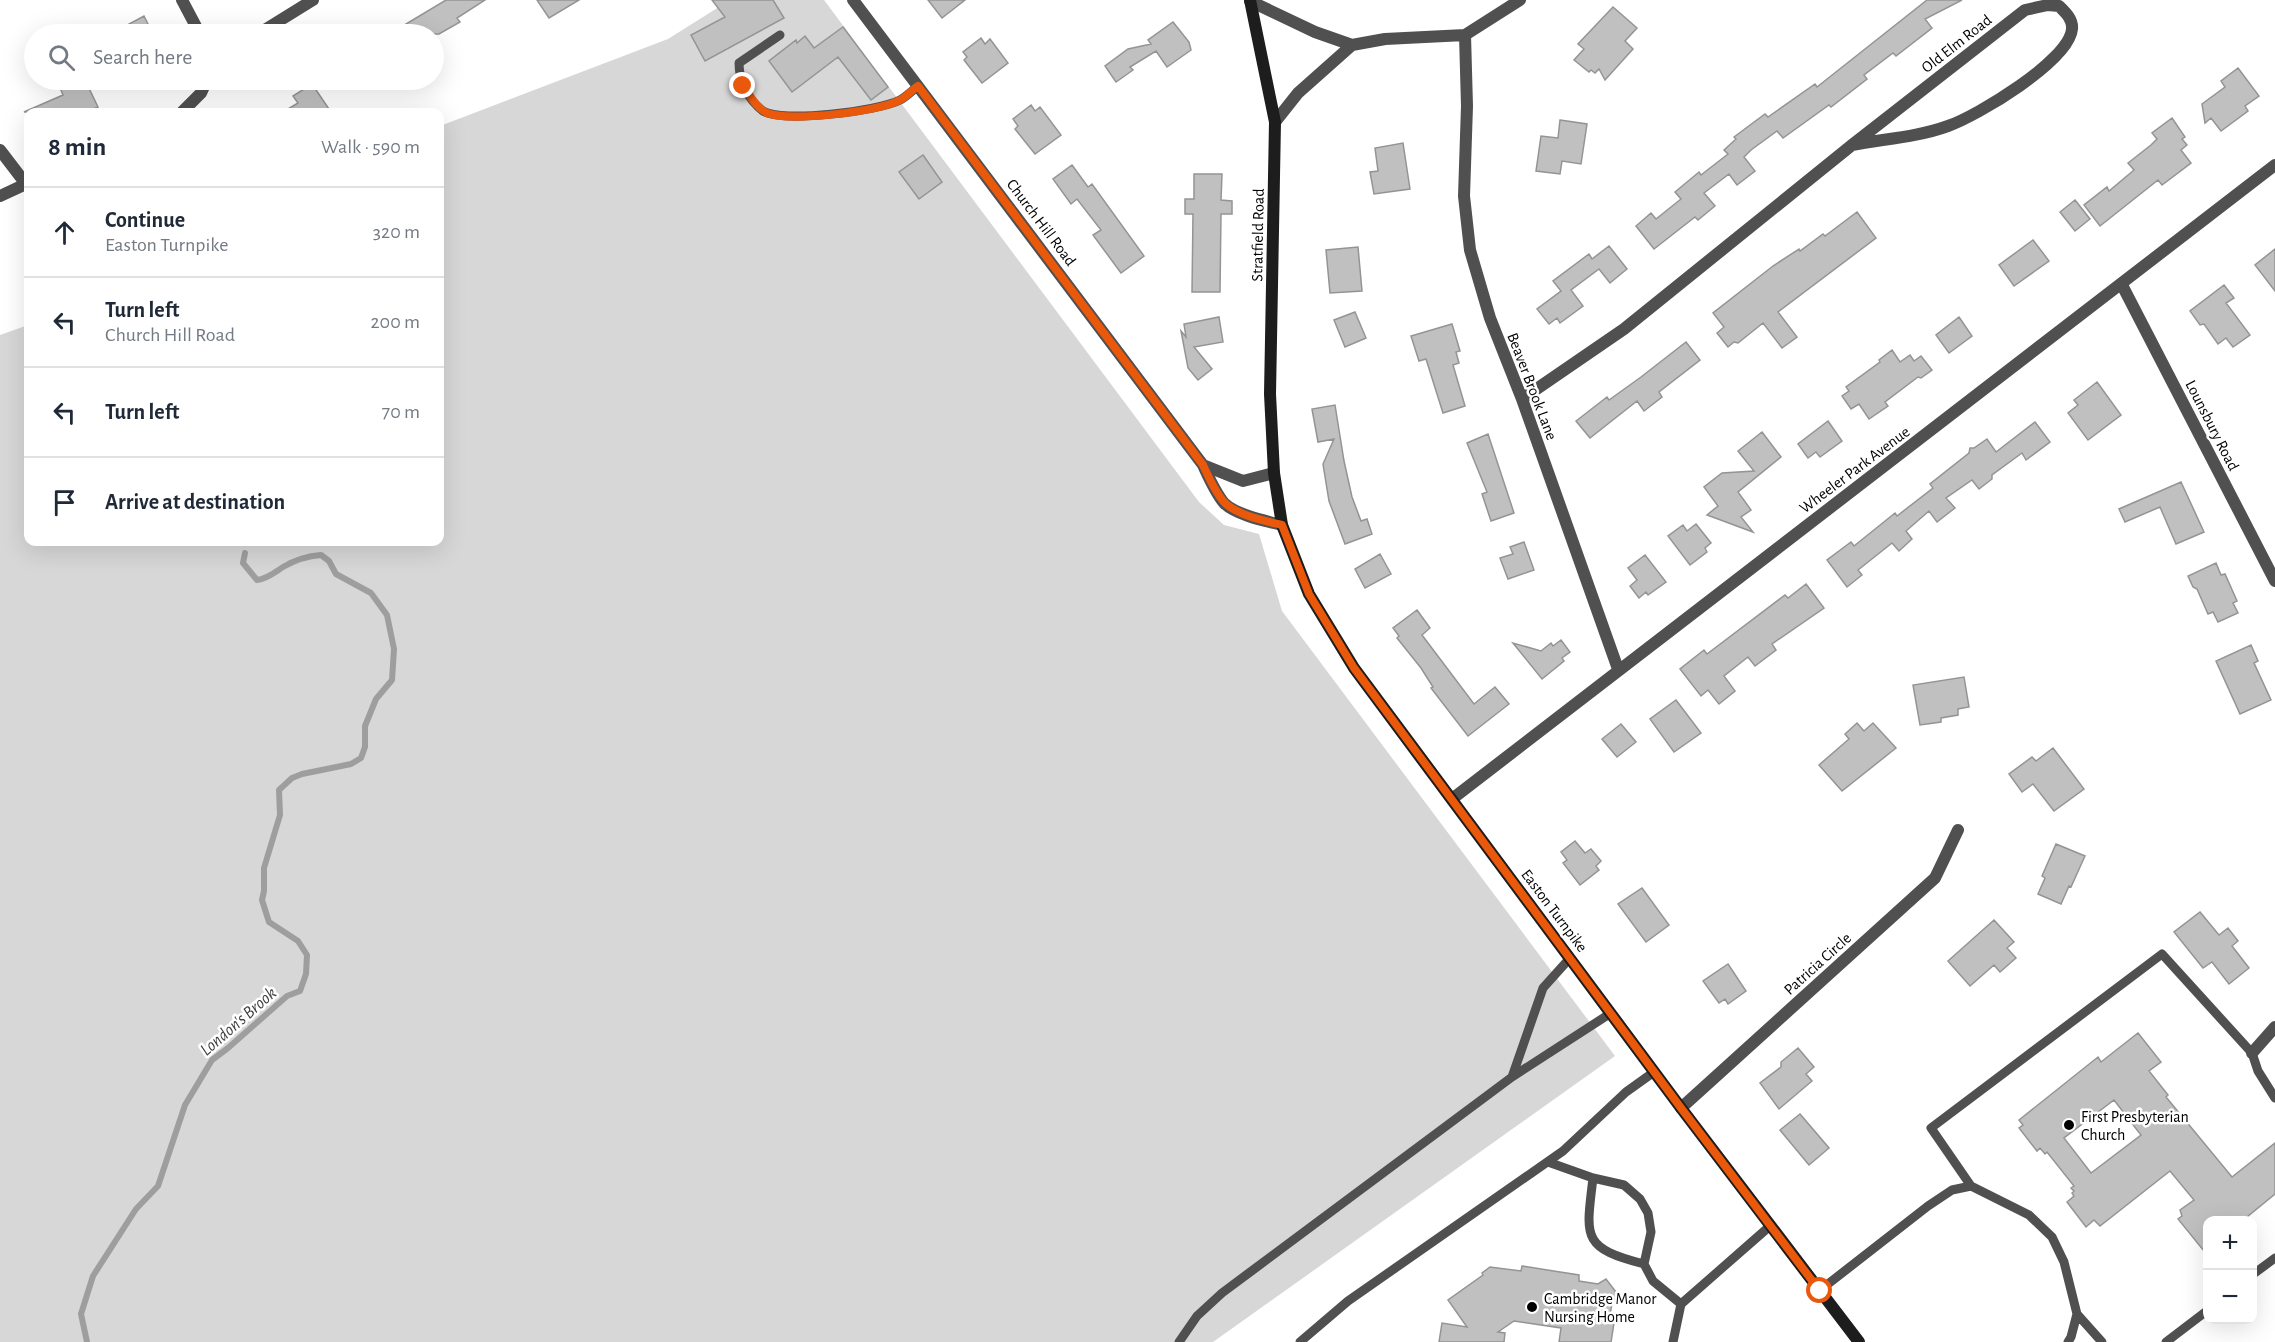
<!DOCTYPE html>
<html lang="en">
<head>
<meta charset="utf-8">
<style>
	:root { --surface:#fff; --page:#f2f2f3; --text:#1f2937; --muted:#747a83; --line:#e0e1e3 }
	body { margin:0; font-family:"Alegreya Sans",sans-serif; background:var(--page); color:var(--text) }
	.controls { position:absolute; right:18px; bottom:18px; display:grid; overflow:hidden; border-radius:12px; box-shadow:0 6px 24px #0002 }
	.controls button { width:54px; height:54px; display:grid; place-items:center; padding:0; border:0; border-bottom:2px solid var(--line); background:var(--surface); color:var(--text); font:30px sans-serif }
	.stop { position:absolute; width:18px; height:18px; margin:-14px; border:4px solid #ea580c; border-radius:50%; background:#fff }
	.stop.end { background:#ea580c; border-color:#fff; box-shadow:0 2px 6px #0008 }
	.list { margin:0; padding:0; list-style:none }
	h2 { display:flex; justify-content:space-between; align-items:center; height:78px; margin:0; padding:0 24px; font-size:26px }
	h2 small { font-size:20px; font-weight:400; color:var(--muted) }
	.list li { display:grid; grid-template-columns:39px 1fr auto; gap:18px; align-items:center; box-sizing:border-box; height:90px; padding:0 24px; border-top:2px solid var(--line) }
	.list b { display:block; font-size:22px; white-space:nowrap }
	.list p { margin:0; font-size:20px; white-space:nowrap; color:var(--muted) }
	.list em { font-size:20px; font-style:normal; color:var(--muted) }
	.icon { flex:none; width:33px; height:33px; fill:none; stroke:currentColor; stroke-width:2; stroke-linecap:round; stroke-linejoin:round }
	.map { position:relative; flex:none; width:2275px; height:1342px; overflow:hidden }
	.search { position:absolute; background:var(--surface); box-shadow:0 6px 24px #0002; left:24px; top:24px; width:420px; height:66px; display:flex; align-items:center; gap:15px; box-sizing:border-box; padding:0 21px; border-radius:33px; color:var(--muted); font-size:22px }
	.panel { position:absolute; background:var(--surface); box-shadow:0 6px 24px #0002; left:24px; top:108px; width:420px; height:438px; border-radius:12px }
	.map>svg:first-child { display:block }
	.green { fill:#d7d7d7 }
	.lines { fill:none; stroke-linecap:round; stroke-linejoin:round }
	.stream { stroke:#9e9e9e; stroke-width:6 }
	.building { fill:#c0c0c0; stroke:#949494; stroke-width:1.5; fill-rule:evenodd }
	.service { stroke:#505050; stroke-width:9 }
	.minor { stroke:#505050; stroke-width:12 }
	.secondary { stroke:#1d1d1d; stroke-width:12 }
	.route { stroke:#ea580c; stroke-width:8 }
	.poi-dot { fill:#000; stroke:#fff; stroke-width:2 }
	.labels { text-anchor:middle; stroke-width:5; stroke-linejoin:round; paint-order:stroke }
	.street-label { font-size:16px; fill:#000; stroke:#fff }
	.poi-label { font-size:16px; fill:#000; stroke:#fff; text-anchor:start }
	.water-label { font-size:18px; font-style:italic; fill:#3f3f3f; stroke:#fff }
</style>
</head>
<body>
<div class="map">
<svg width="2275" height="1342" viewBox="0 0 2275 1342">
	<rect width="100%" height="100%" fill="#fff"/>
	<!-- green -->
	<path class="green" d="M 730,0 L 824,0 L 1199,502 L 1224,525 L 1259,534 L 1282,611 L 1615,1056 L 1213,1342 L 0,1342 L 0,335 L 28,325 L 28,542 L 440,542 L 440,126 L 668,39 Z"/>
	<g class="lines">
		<!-- stream -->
		<path class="stream" d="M 87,1342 L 81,1314 L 93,1276 L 136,1209 L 158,1186 L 185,1105 L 212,1060 L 228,1048 L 287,996 L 300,991 L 306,974 L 307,955 L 298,941 L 269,922 L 262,900 L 264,891 L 264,868 L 280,815 L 279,790 L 292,778 L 302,774 L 351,764 L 361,758 L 365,747 L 365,726 L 376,699 L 392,680 L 394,649 L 387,615 L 371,593 L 336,574 L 329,561 L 321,555 C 307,556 295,560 283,567 C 275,572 267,579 257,580 L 243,563 L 245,553"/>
	</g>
	<!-- building -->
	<path class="building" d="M 446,0 L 485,0 L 457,18 L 460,22 L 439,34 L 413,34 L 406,24 Z
		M 537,0 L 579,0 L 549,18 Z
		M 712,0 L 773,0 L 784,18 L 705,61 L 691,35 L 725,17 Z
		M 928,0 L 965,0 L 942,18 Z
		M 1927,0 L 1962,0 L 1925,19 L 1932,28 L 1896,56 L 1893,53 L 1864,75 L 1867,79 L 1831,107 L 1829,105 L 1783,138 L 1777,131 L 1751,150 L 1744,157 L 1755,171 L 1737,185 L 1729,174 L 1704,193 L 1715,206 L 1698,220 L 1695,217 L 1654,249 L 1636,226 L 1651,213 L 1656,219 L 1681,199 L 1675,192 L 1699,172 L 1701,175 L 1728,154 L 1724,150 L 1736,139 L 1734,137 L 1765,114 L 1768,117 L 1815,84 L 1817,87 Z
		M 1613,7 L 1637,28 L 1625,41 L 1633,49 L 1605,80 L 1599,69 L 1595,73 L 1591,70 L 1589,72 L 1574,60 L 1584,49 L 1578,44 Z
		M 144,16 L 153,34 L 134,34 L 129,24 Z
		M 1173,22 L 1189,42 L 1191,50 L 1167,67 L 1156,51 L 1130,67 L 1133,70 L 1116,82 L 1105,66 L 1128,49 L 1151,44 L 1148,40 Z
		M 843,27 L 888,87 L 871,100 L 838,57 L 792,92 L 769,61 L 796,40 L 797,43 L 805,36 L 814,48 Z
		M 981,38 L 985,44 L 990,39 L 1008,63 L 982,83 L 964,60 L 967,57 L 963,52 Z
		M 2238,68 L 2259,96 L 2245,106 L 2248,111 L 2221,131 L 2211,118 L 2205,123 L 2202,104 L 2225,87 L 2221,81 Z
		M 67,80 L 85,80 L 98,107 L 86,112 L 24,112 L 63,95 L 58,83 Z
		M 312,84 L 331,112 L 283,112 L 298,103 L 293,96 Z
		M 1031,105 L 1035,111 L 1040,107 L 1061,135 L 1035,154 L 1015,129 L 1018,126 L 1013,119 Z
		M 2172,118 L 2185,137 L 2182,139 L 2187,145 L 2181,150 L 2191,163 L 2162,185 L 2158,180 L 2100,226 L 2084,205 L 2107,187 L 2109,191 L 2134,170 L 2128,163 L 2151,145 L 2157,139 L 2152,133 Z
		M 1560,120 L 1587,124 L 1581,164 L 1562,161 L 1560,174 L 1536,171 L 1541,136 L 1558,138 Z
		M 1403,143 L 1410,189 L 1374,194 L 1370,172 L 1378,171 L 1375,148 Z
		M 923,155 L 942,182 L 919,199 L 899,172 Z
		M 1072,165 L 1088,187 L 1092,184 L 1144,256 L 1121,273 L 1093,235 L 1101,230 L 1077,199 L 1071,204 L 1053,179 Z
		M 1194,174 L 1222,174 L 1221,200 L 1232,201 L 1232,214 L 1221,214 L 1220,292 L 1192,292 L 1193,214 L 1185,214 L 1185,199 L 1194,199 Z
		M 2075,200 L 2090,219 L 2075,231 L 2060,212 Z
		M 1857,212 L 1876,238 L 1778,312 L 1797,337 L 1782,348 L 1763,323 L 1738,343 L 1734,342 L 1728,347 L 1717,333 L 1724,327 L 1713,313 L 1773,266 L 1799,249 L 1800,251 L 1823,234 L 1825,236 Z
		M 2033,240 L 2049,261 L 2014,286 L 1999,265 Z
		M 1609,246 L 1627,269 L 1610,283 L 1599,269 L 1571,290 L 1583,306 L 1560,323 L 1557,318 L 1549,324 L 1537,309 L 1561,291 L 1553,281 L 1589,254 L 1592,259 Z
		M 1358,247 L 1362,291 L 1330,293 L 1326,250 Z
		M 2275,249 L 2275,291 L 2255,265 Z
		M 2224,285 L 2234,298 L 2226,303 L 2250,335 L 2233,347 L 2226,338 L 2218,344 L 2204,324 L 2200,325 L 2190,311 Z
		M 1355,312 L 1366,338 L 1345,347 L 1334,320 Z
		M 1219,317 L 1223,342 L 1194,347 L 1212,369 L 1198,380 L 1188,368 L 1181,331 L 1186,337 L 1184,324 Z
		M 1959,317 L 1972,336 L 1949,353 L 1936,335 Z
		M 1452,324 L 1460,351 L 1456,352 L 1459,363 L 1453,365 L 1465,406 L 1443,413 L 1426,359 L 1419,361 L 1411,336 Z
		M 1686,342 L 1700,360 L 1659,392 L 1662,397 L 1644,411 L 1637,401 L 1590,438 L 1576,421 L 1607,397 L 1609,400 L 1641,377 Z
		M 1892,350 L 1900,362 L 1910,355 L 1914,361 L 1921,356 L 1932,370 L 1921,378 L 1918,377 L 1885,402 L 1888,406 L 1869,419 L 1859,404 L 1851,409 L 1842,396 L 1849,391 L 1846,387 L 1880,362 L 1879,360 Z
		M 2097,382 L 2121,415 L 2088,440 L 2068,413 L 2078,405 L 2074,400 Z
		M 1335,405 L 1344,461 L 1352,497 L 1361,521 L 1367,519 L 1372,534 L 1345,544 L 1329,501 L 1323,464 L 1334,439 L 1318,442 L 1312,409 Z
		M 1828,421 L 1842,441 L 1820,457 L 1816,452 L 1808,458 L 1798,444 Z
		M 2035,422 L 2050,442 L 2026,460 L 2022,453 L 1992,475 L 1992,479 L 1979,489 L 1972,480 L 1946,498 L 1955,508 L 1937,522 L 1929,511 L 1906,531 L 1912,539 L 1899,551 L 1892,543 L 1858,570 L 1862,575 L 1847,587 L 1827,560 L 1851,542 L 1854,546 L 1895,513 L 1897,516 L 1933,488 L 1930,484 L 1969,453 L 1970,448 L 1974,448 L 1987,439 L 1996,452 Z
		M 1762,432 L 1781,457 L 1738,492 L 1751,510 L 1741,517 L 1753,532 L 1707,515 L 1718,506 L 1704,487 L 1722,473 L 1754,471 L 1738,451 Z
		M 1488,434 L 1514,513 L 1491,521 L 1482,494 L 1487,492 L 1467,443 Z
		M 2181,482 L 2204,532 L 2176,544 L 2160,507 L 2125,522 L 2119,509 Z
		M 1696,524 L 1711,543 L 1705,548 L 1707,552 L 1690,565 L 1668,536 L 1683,525 L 1687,531 Z
		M 1524,542 L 1534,570 L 1508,579 L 1500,558 L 1513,554 L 1510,547 Z
		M 1380,554 L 1391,574 L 1365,588 L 1355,569 Z
		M 1645,555 L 1666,582 L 1648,595 L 1646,592 L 1639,598 L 1630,586 L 1637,580 L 1628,568 Z
		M 2216,563 L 2221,575 L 2225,574 L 2237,601 L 2233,603 L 2238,613 L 2218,622 L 2213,612 L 2208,614 L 2197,589 L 2193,587 L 2188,576 Z
		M 1806,584 L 1824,608 L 1772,644 L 1776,650 L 1755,666 L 1748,657 L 1724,676 L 1735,691 L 1719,704 L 1708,690 L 1701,696 L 1680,669 L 1704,650 L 1707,654 L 1785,595 L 1788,598 Z
		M 1417,610 L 1430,628 L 1422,635 L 1474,704 L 1495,687 L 1509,704 L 1468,736 L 1431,688 L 1433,687 L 1421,668 L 1397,638 L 1399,636 L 1393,628 Z
		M 1561,640 L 1570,652 L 1562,658 L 1564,661 L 1542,679 L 1513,643 L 1541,651 L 1551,643 L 1553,646 Z
		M 2251,645 L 2258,661 L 2254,663 L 2271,700 L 2240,714 L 2216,661 Z
		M 1964,677 L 1969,707 L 1958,709 L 1958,715 L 1941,718 L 1941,722 L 1920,725 L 1913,685 Z
		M 1676,700 L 1701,733 L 1674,752 L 1650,719 Z
		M 1857,723 L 1864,731 L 1873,723 L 1896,748 L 1842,791 L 1819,765 L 1849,739 L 1845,734 Z
		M 1621,724 L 1636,742 L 1617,757 L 1602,739 Z
		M 2053,748 L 2084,789 L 2054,811 L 2033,784 L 2022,792 L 2009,774 L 2032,757 L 2036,761 Z
		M 1575,841 L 1585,853 L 1591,849 L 1601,861 L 1596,866 L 1599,870 L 1580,885 L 1563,863 L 1567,860 L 1561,852 Z
		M 2056,844 L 2085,856 L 2071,887 L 2069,886 L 2061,904 L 2038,894 L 2045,878 L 2042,876 Z
		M 1642,888 L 1669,925 L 1646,942 L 1618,904 Z
		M 2200,912 L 2219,935 L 2228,928 L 2238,941 L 2232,946 L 2249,968 L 2229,984 L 2212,962 L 2203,968 L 2174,932 Z
		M 1994,920 L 2014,942 L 2007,948 L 2016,958 L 2000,972 L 1994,965 L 1970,986 L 1948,961 Z
		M 1728,964 L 1746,991 L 1728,1004 L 1725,999 L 1719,1003 L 1703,981 Z
		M 2138,1033 L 2161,1062 L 2149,1071 L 2168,1095 L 2166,1097 L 2232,1177 L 2275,1143 L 2275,1194 L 2242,1221 L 2208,1221 L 2208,1256 L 2178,1219 L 2182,1216 L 2180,1210 L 2194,1200 L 2170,1171 L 2100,1226 L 2094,1220 L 2086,1227 L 2067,1202 L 2074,1196 L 2072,1193 L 2074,1191 L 2071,1188 L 2074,1186 L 2047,1152 L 2045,1154 L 2040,1148 L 2037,1151 L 2019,1128 L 2023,1125 L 2019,1120 L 2098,1057 L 2101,1062 ZM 2114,1100 L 2141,1135 L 2091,1173 L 2064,1138 Z
		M 1798,1048 L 1814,1067 L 1806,1074 L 1812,1081 L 1779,1109 L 1760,1083 L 1781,1067 L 1781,1062 Z
		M 1800,1114 L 1829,1148 L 1809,1165 L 1780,1130 Z
		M 1522,1266 L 1579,1275 L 1579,1281 L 1598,1284 L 1606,1279 L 1619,1296 L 1612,1303 L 1609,1322 L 1614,1323 L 1611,1342 L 1559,1342 L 1561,1328 L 1514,1321 L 1498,1332 L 1505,1333 L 1504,1342 L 1439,1342 L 1442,1323 L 1467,1327 L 1448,1300 L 1483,1275 L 1482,1273 L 1490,1267 L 1521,1271 Z"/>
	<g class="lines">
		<!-- service -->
		<path class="service" d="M 780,35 L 739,63 C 739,81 748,100 763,111 C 782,123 879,111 900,100 C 906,97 913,90 918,86
			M 1512,1077 L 1543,988 L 1570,958
			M 1548,1162 L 1593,1178 L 1624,1185 L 1640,1199 L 1648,1213 L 1651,1232 L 1644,1264 L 1653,1281 L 1681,1304
			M 1593,1178 C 1586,1237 1581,1248 1644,1264
			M 2252,1275 L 2275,1258
			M 1819,1291 L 1928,1206 L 1952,1190 L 1971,1186
			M 1179,1342 L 1197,1316 L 1222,1293 L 1512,1077 L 1611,1013
			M 1300,1342 L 1348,1301 L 1563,1151 L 1626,1092 L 1654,1072
			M 1673,1342 L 1681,1304 L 1770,1226
			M 2068,1342 L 2071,1337 L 2077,1314
			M 2102,1342 L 2077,1314 L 2064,1262 L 2052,1237 L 2029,1215 L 1971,1186 L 1931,1128 L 2162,954 L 2252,1053 L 2258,1071 L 2275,1098
			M 2166,1342 L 2208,1310"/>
		<!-- minor -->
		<path class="minor" d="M 182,0 L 200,34
			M 853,0 L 1203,465 C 1209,478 1215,492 1224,503 C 1236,515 1266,521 1282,525
			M 1250,1 L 1315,32 L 1352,45 L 1385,39 L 1465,35 L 1520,0
			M 258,34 L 313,0
			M 1465,35 L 1467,106 L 1464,196 L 1470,250 L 1490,318 L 1522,399 L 1618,669
			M 182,112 L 201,93 L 207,80
			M 1275,122 L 1298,93 L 1352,45
			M 0,150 L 26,184
			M 0,196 L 28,183
			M 2122,285 L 2275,581
			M 1522,399 L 1624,329 L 1852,145 L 2025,10 L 2048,5 L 2059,6 C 2065,12 2073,19 2072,29 C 2069,61 1977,116 1948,126 C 1918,137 1883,139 1852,145
			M 1203,465 L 1243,481 L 1274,473
			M 1452,799 L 2275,165
			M 2252,1053 L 2275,1027
			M 1681,1108 L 1935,878 L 1958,830"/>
		<!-- secondary -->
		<path class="secondary" d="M 1250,0 L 1275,122 L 1270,394 L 1274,473 L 1282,525 L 1309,594 L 1354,668 L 1681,1108 L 1859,1342"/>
	</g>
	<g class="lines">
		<!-- route -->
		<path class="route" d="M 743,86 C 750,95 756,108 767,113 C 789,122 879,112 900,100 C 906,97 912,90 918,86 L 1203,465 C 1209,478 1215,492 1224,502 C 1236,515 1266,521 1282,525 L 1309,594 L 1354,668 L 1681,1108 L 1820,1291"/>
	</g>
	<!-- markers -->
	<g class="poi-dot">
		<circle cx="2069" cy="1125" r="6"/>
		<circle cx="1532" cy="1307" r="6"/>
	</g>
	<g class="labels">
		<!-- street labels -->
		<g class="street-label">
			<text transform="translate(1956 43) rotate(-38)" y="6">Old Elm Road</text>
			<text transform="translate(1042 222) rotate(53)" y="6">Church Hill Road</text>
			<text transform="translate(1257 235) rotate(-89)" y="6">Stratfield Road</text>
			<text transform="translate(1533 386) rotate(69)" y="6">Beaver Brook Lane</text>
			<text transform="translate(2213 425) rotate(63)" y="6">Lounsbury Road</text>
			<text transform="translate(1854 469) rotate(-37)" y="6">Wheeler Park Avenue</text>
			<text transform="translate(1555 910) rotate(53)" y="6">Easton Turnpike</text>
			<text transform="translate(1817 963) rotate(-42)" y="6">Patricia Circle</text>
		</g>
		<!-- poi labels -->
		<g class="poi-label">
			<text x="2081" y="1122">First Presbyterian<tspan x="2081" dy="18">Church</tspan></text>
			<text x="1544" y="1304">Cambridge Manor<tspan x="1544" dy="18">Nursing Home</tspan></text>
		</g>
		<!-- water labels -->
		<g class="water-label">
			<text transform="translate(238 1021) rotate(-41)" y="6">London's Brook</text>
		</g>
	</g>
</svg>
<div class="controls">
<button>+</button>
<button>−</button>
</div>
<div class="stop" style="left:1820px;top:1291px"></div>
<div class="stop end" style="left:743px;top:86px"></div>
<div class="search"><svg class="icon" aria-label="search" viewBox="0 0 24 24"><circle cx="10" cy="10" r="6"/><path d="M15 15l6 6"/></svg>Search here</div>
<section class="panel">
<h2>8 min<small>Walk · 590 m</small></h2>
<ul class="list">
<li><svg class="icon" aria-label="ahead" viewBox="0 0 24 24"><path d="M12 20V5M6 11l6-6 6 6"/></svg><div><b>Continue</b><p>Easton Turnpike</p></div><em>320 m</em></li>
<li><svg class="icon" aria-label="left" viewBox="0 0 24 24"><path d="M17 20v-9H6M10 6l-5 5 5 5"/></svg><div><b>Turn left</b><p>Church Hill Road</p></div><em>200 m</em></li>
<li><svg class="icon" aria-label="left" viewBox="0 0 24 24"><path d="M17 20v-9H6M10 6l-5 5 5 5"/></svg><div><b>Turn left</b></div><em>70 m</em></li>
<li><svg class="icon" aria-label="arrive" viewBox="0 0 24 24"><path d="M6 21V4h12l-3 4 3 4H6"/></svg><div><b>Arrive at destination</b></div></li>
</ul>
</section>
</div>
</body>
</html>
